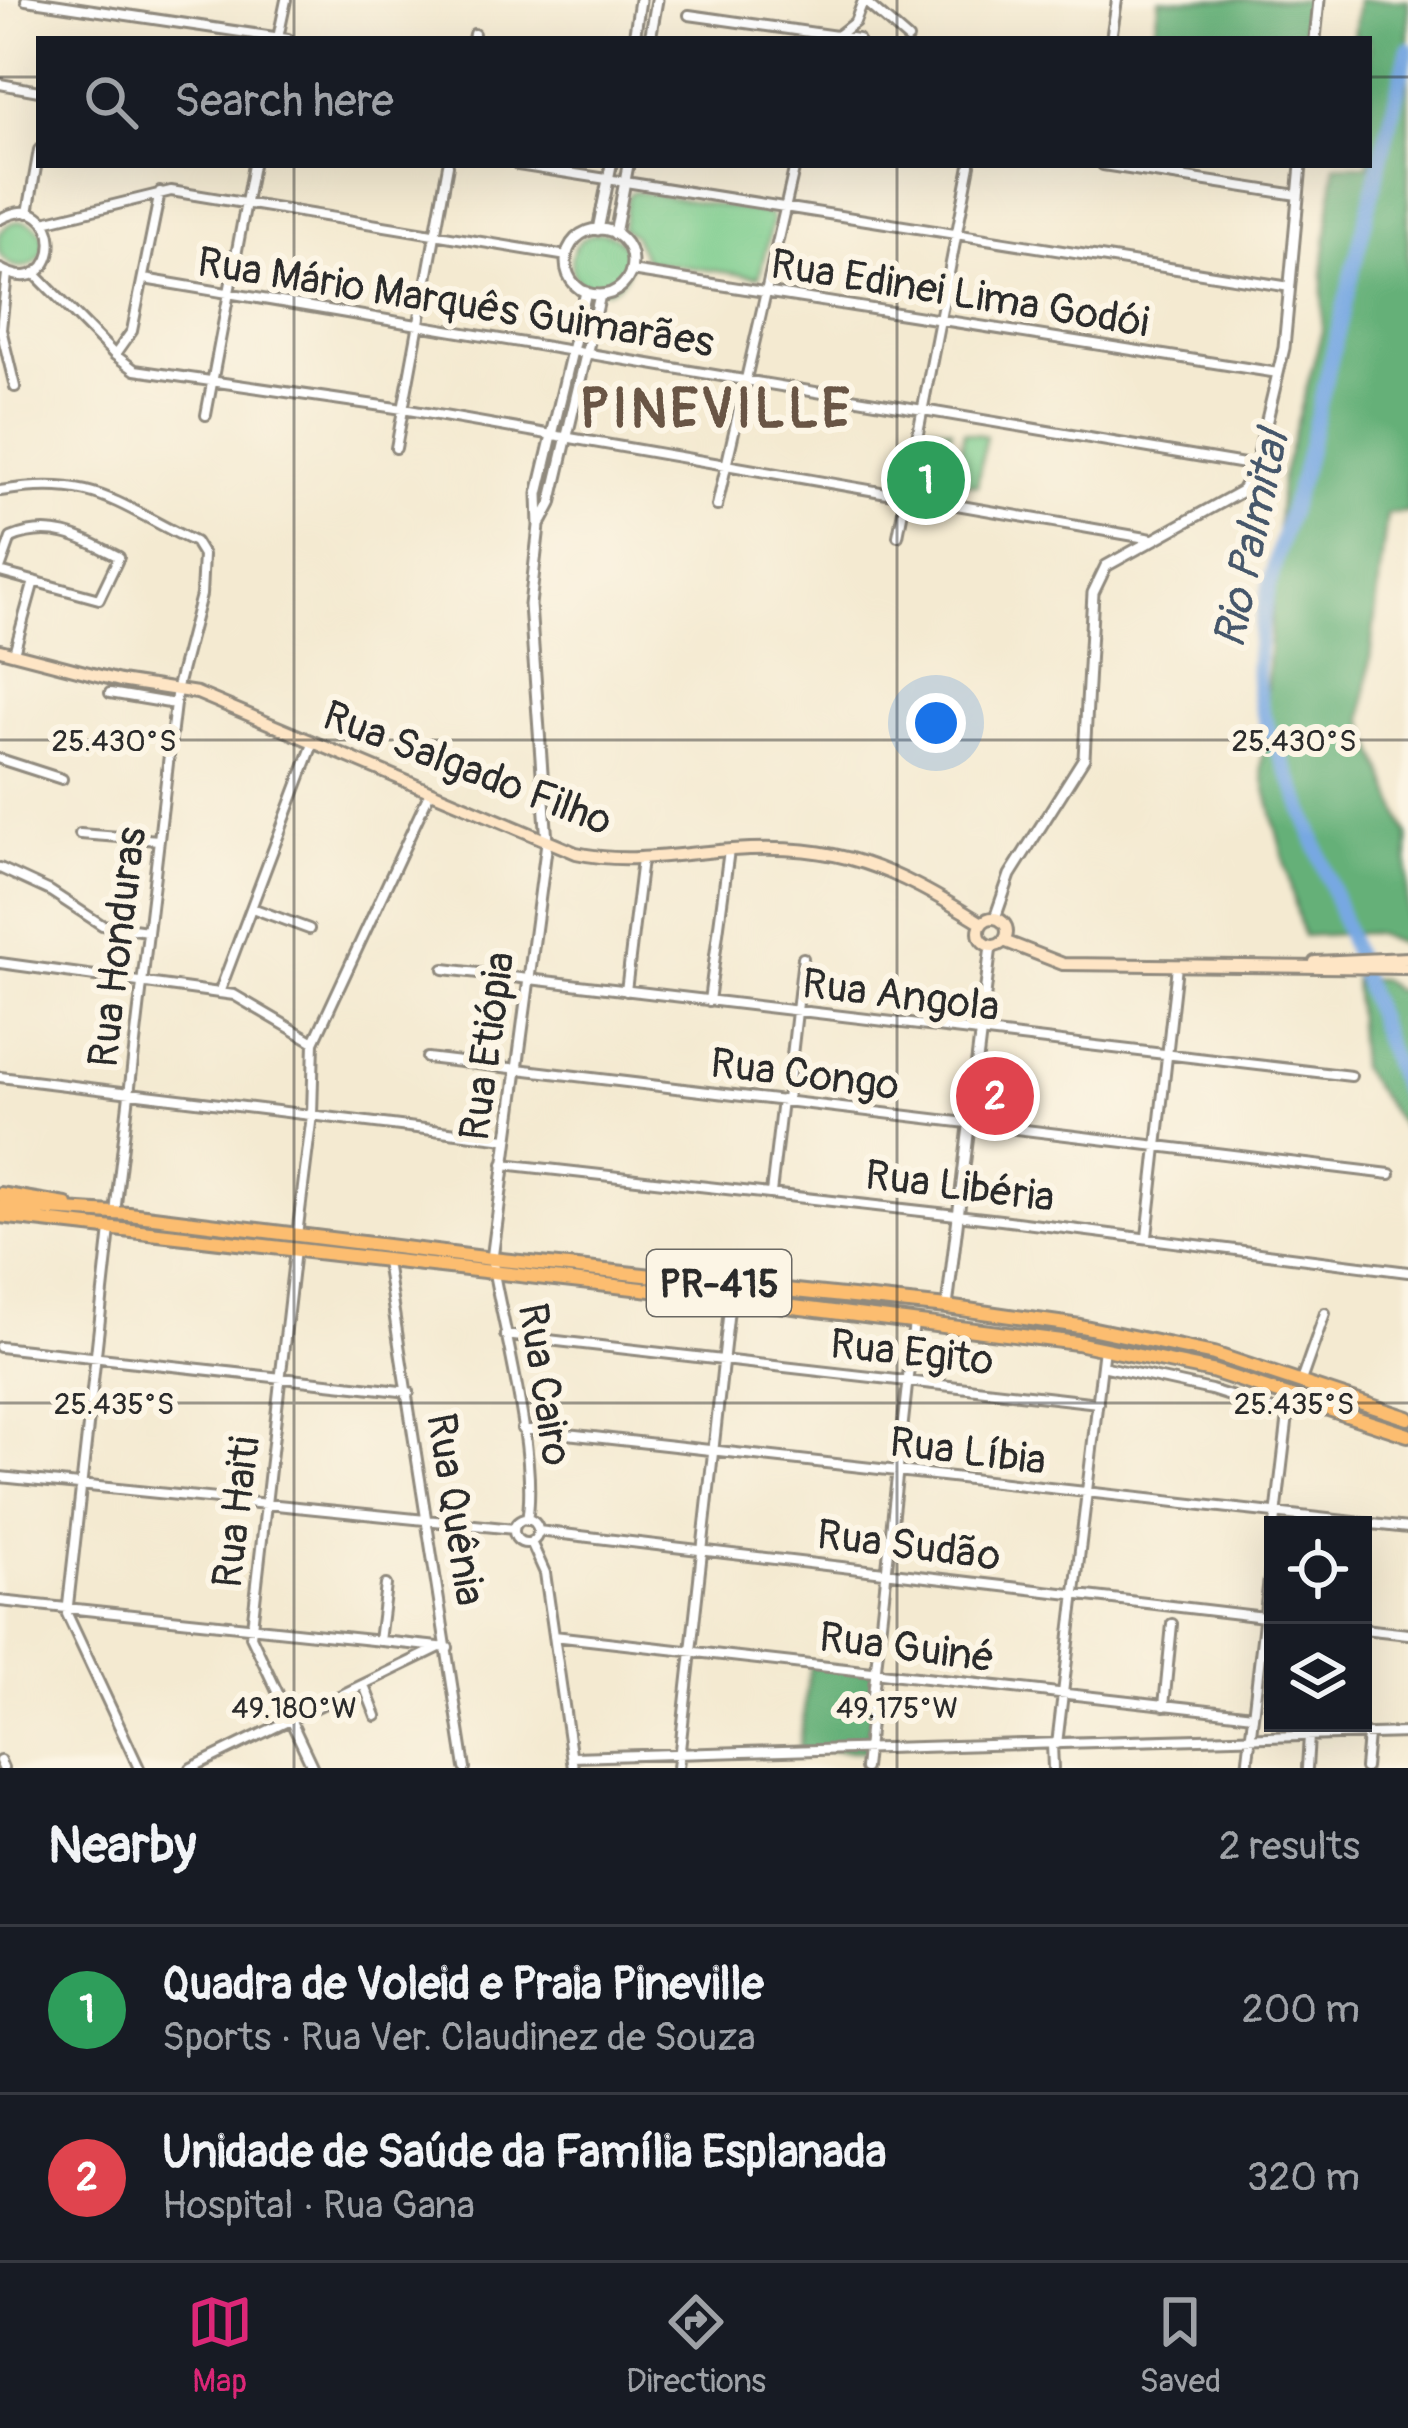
<!DOCTYPE html>
<html lang="en">
<head>
<meta charset="utf-8">
<style>
	:root { --surface:#171b24; --page:#20242c; --text:#f1f3f6; --muted:#9ea1a6; --line:#363941; --accent:#db2777 }
	body { margin:0; font-family:Pangolin,sans-serif; background:var(--page); color:var(--text) }
	.controls { position:absolute; right:36px; bottom:36px; display:grid; overflow:hidden; border-radius:0px; box-shadow:0 12px 48px #0002 }
	.controls button { width:108px; height:108px; display:grid; place-items:center; padding:0; border:0; border-bottom:3px solid var(--line); background:var(--surface); color:var(--text); font:60px sans-serif }
	.you { position:absolute; left:936px; top:723px; width:42px; height:42px; margin:-30px; border:9px solid #fff; border-radius:50%; background:#1a73e8; box-shadow:0 0 0 18px #1a73e833 }
	.badge { display:grid; place-items:center; width:78px; height:78px; border-radius:50%; background:var(--accent); color:#fff; font-size:39px; font-weight:700 }
	.pin { position:absolute; translate:-50% -50%; border:6px solid #fff; box-shadow:0 3px 12px #0006 }
	.list { margin:0; padding:0; list-style:none }
	h2 { display:flex; justify-content:space-between; align-items:center; height:156px; margin:0; padding:0 48px; font-size:51px }
	h2 small { font-size:39px; font-weight:400; color:var(--muted) }
	.list li { display:grid; grid-template-columns:78px 1fr auto; gap:36px; align-items:center; box-sizing:border-box; height:168px; padding:0 48px; border-top:3px solid var(--line) }
	.list b { display:block; font-size:45px; white-space:nowrap }
	.list p { margin:0; font-size:39px; white-space:nowrap; color:var(--muted) }
	.list em { font-size:39px; font-style:normal; color:var(--muted) }
	.icon { flex:none; width:66px; height:66px; fill:none; stroke:currentColor; stroke-width:2; stroke-linecap:round; stroke-linejoin:round }
	.map { position:relative; flex:none; width:1408px; height:1768px; overflow:hidden }
	.search { position:absolute; background:var(--surface); box-shadow:0 12px 48px #0002; left:36px; right:36px; top:36px; height:132px; display:flex; align-items:center; gap:30px; box-sizing:border-box; padding:0 42px; border-radius:0px; color:var(--muted); font-size:45px }
	.sheet { height:492px; background:var(--surface) }
	nav { display:flex; justify-content:space-around; align-items:center; box-sizing:border-box; height:168px; border-top:3px solid var(--line); background:var(--surface); font-size:33px; color:var(--muted) }
	nav a { display:grid; justify-items:center; gap:6px }
	nav .on { color:var(--accent) }
	.map>svg:first-child { display:block }
	.green { fill:#7ccc8d; stroke:#547c5c; stroke-width:3 }
	.forest { fill:#65b078; stroke:#486e52; stroke-width:3 }
	.lines { fill:none; stroke-linecap:round; stroke-linejoin:round }
	.river { stroke:#77a8e2; stroke-width:15 }
	.minor-casing { stroke:#908a7e; stroke-width:14 }
	.tertiary-casing { stroke:#908a7e; stroke-width:15 }
	.secondary-casing { stroke:#908a7e; stroke-width:16 }
	.trunk-casing { stroke:#908a7e; stroke-width:18 }
	.minor { stroke:#fff; stroke-width:8 }
	.tertiary { stroke:#fff; stroke-width:9 }
	.secondary { stroke:#fee5c5; stroke-width:10 }
	.trunk { stroke:#fcbd6f; stroke-width:12 }
	.ticks { fill:none; stroke:#2b2b2b; stroke-width:3; stroke-opacity:0.45 }
	.labels { text-anchor:middle; stroke-width:12; stroke-linejoin:round; paint-order:stroke }
	.shield { fill:#fcf5e5; stroke:#6a6863; stroke-width:3 }
	.shield-label { font-size:39px; font-weight:bold; fill:#2b2b2b }
	.street-label { font-size:42px; fill:#2b2b2b; stroke:#fcf5e5 }
	.water-label { font-size:45px; font-style:italic; fill:#46576b; stroke:#fcf5e5 }
	.district-label { font-size:54px; font-weight:bold; letter-spacing:3px; fill:#695545; stroke:#fcf5e5 }
	.ticks-label { font-size:30px; text-anchor:middle; fill:#2b2b2b; stroke:#fcf5e5; stroke-width:12; stroke-linejoin:round; paint-order:stroke }
</style>
</head>
<body>
<div class="map">
<svg width="1408" height="1768" viewBox="0 0 1408 1768">
	<rect width="100%" height="100%" fill="#fcf5e5"/>
	<filter id="ink" filterUnits="userSpaceOnUse"><feTurbulence type="fractalNoise" baseFrequency=".00833" numOctaves="2"/><feDisplacementMap in="SourceGraphic" scale="24" xChannelSelector="R" yChannelSelector="G"/><feConvolveMatrix kernelMatrix="1 2 1 2 8 2 1 2 1" color-interpolation-filters="sRGB"/></filter>
	<filter id="wash" filterUnits="userSpaceOnUse"><feTurbulence type="fractalNoise" baseFrequency=".004" numOctaves="4" result="noise"/><feDisplacementMap in="SourceGraphic" scale="48" xChannelSelector="R" yChannelSelector="G"/><feGaussianBlur stdDeviation="2.7" result="paint"/><feColorMatrix in="noise" values="0 0 0 0 0 0 0 0 0 0 0 0 0 0 0 0 0 1.4 0 .05"/><feComposite in="paint" operator="in"/></filter>
	<g filter="url(#wash)">
		<rect width="100%" height="100%" fill="#f4ead1"/>
		<!-- green -->
		<path class="green" d="M 633,191 L 770,214 L 773,221 L 759,277 L 646,261 L 633,235 L 622,228 L 628,196 Z
			M-2 244a23 23 0 1 1 46 0a23 23 0 1 1-46 0Z
			M571 262a29 29 0 1 1 58 0a29 29 0 1 1-58 0Z
			M 931,425 L 951,429 L 944,467 L 924,463 Z
			M 964,432 L 986,436 L 977,485 L 955,481 Z"/>
		<!-- forest -->
		<path class="forest" d="M 1159,0 L 1307,0 L 1302,39 L 1153,39 Z
			M 1358,0 L 1408,0 L 1408,512 L 1387,514 L 1363,719 L 1408,836 L 1406,946 L 1373,933 L 1303,936 L 1261,769 L 1281,481 L 1322,331 L 1323,271 L 1335,165 L 1369,165 L 1369,39 L 1354,39 Z
			M 1354,978 L 1381,979 L 1394,989 L 1408,991 L 1408,1135 L 1360,1067 Z
			M 810,1665 L 878,1672 L 866,1751 L 799,1750 Z"/>
		<g class="lines">
			<!-- river -->
			<path class="river" d="M 1408,49 L 1304,468 C 1286,519 1256,620 1257,672 C 1257,722 1283,756 1300,801 C 1337,900 1369,1002 1408,1101"/>
		</g>
	</g>
	<g filter="url(#ink)">
		<g class="lines">
			<!-- minor casing -->
			<g class="minor-casing">
				<path id="minor" d="M 26,0 L 288,39
					M 863,0 L 908,39
					M 689,15 L 858,39
					M 837,36 L 855,22 L 863,1
					M 278,38 L 286,0
					M 473,39 L 474,34
					M 1111,39 L 1117,0
					M 0,84 L 39,91
					M 518,165 L 1290,287
					M 1103,165 L 1297,195
					M 28,213 L 39,150
					M 0,219 C 68,182 67,306 0,269
					M 44,222 L 171,191 L 567,256
					M 631,271 L 1278,373
					M 34,273 L 115,355 L 135,370 L 403,409 L 1152,539
					M 7,274 L 1,329 L 15,387
					M 144,279 L 1256,466
					M 115,355 L 132,331 L 160,192
					M 206,415 L 253,165
					M 396,448 L 448,165
					M 0,491 C 95,475 115,504 195,542 L 203,555 L 201,595 L 177,687 L 115,1213
					M 717,506 L 795,165
					M 898,536 L 970,165
					M 0,569 L 11,538 C 52,521 82,538 119,557 L 99,599 L 0,572
					M 14,653 L 34,581
					M 110,693 L 175,704
					M 0,759 L 62,779
					M 80,834 L 159,840
					M 0,868 L 50,891 L 102,925 L 148,931
					M 252,908 L 309,929
					M 0,963 L 234,995 L 314,1042
					M 444,969 L 1351,1076
					M 626,991 L 642,859
					M 219,993 L 313,744
					M 709,1001 L 729,850
					M 427,1058 L 1390,1174
					M 0,1077 L 506,1139
					M 787,1100 L 803,958
					M 503,1164 L 1001,1220 L 1408,1272
					M 771,1193 L 782,1100
					M 110,1229 L 67,1614 L 139,1768
					M 297,1235 L 312,1115 L 314,1042 L 430,792
					M 1147,1237 L 1177,966
					M 295,1250 L 251,1636 L 313,1768
					M 386,1261 L 465,1768
					M 494,1273 C 506,1339 538,1458 527,1520
					M 505,1335 L 1098,1403
					M 0,1347 L 409,1392
					M 1102,1366 L 1211,1390 L 1289,1415
					M 1301,1381 L 1325,1313
					M 522,1429 L 1408,1528
					M 0,1477 L 514,1529
					M514 1531a12 12 0 1 1 24 0a12 12 0 1 1-24 0Z
					M 1275,1525 L 1290,1398
					M 538,1531 L 1273,1618
					M 531,1542 L 545,1573 L 573,1768
					M 0,1601 L 448,1648
					M 1363,1629 L 1408,1634
					M 554,1636 L 1253,1715
					M 379,1641 L 386,1585
					M 364,1685 L 376,1716
					M 1164,1706 L 1172,1624
					M 1052,1744 L 1053,1768
					M 1057,1744 L 1104,1348
					M 572,1757 L 1408,1733
					M 0,1761 L 3,1768
					M 191,1768 L 438,1648
					M 678,1768 L 730,1300
					M 865,1768 L 914,1322
					M 1247,1768 L 1273,1544
					M 1307,1768 L 1309,1736
					M 1365,1768 L 1368,1735"/>
			</g>
			<!-- tertiary casing -->
			<g class="tertiary-casing">
				<path id="tertiary" d="M 634,39 L 640,0
					M 650,39 L 657,0
					M 1315,39 L 1319,0
					M566 262a33 33 0 1 1 66 0a33 33 0 1 1-66 0Z
					M 598,230 L 611,165
					M 615,234 L 628,165
					M 542,521 L 551,504 L 600,295
					M 995,918 L 1010,875 L 1084,758 L 1093,593 L 1106,566 L 1242,491 L 1256,466 L 1284,348 L 1301,165
					M 494,1273 L 492,1259 L 547,842 L 530,605 L 539,526 L 538,494 L 586,292
					M 947,1307 L 991,946"/>
			</g>
			<!-- secondary casing -->
			<g class="secondary-casing">
				<path id="secondary" d="M 0,650 L 120,681 L 197,693 L 576,853 C 629,865 679,853 732,850 C 841,843 891,867 982,923
					M979 932a14 14 0 1 1 28 0a14 14 0 1 1-28 0Z
					M 1004,941 L 1063,964 L 1408,968
					M 1315,962 L 1408,958"/>
			</g>
			<!-- trunk casing -->
			<g class="trunk-casing">
				<path id="trunk" d="M 0,1194 L 66,1205
					M 0,1206 L 129,1214 L 492,1259 L 947,1307 L 1080,1326 L 1214,1354 L 1408,1418
					M 0,1216 L 730,1299 L 1077,1343 L 1212,1371 L 1408,1435"/>
			</g>
			<!-- minor -->
			<use href="#minor" class="minor"/>
			<!-- tertiary -->
			<use href="#tertiary" class="tertiary"/>
			<!-- secondary -->
			<use href="#secondary" class="secondary"/>
			<!-- trunk -->
			<use href="#trunk" class="trunk"/>
		</g>
	</g>
	<!-- ticks -->
	<path class="ticks" d="M 294,0 L 294,39M 897,0 L 897,39M 0,77 L 39,77M 1369,77 L 1408,77M 294,165 L 294,1768M 897,165 L 897,1768M 0,740 L 1408,740M 0,1403 L 1408,1403"/>
	<g class="labels">
		<!-- shield labels -->
		<rect class="shield" x="647" y="1250" width="144" height="66" rx="9"/>
		<g class="shield-label">
			<text x="719" y="1297">PR-415</text>
		</g>
		<!-- street labels -->
		<g class="street-label">
			<text transform="translate(960 292) rotate(9)" y="15">Rua Edinei Lima Godói</text>
			<text transform="translate(456 301) rotate(9)" y="15">Rua Mário Marquês Guimarães</text>
			<text transform="translate(468 767) rotate(21)" y="15">Rua Salgado Filho</text>
			<text transform="translate(116 947) rotate(-83)" y="15">Rua Honduras</text>
			<text transform="translate(901 994) rotate(7)" y="15">Rua Angola</text>
			<text transform="translate(486 1046) rotate(-82)" y="15">Rua Etiópia</text>
			<text transform="translate(805 1073) rotate(7)" y="15">Rua Congo</text>
			<text transform="translate(960 1185) rotate(7)" y="15">Rua Libéria</text>
			<text transform="translate(912 1351) rotate(6)" y="15">Rua Egito</text>
			<text transform="translate(546 1384) rotate(81)" y="15">Rua Cairo</text>
			<text transform="translate(968 1450) rotate(7)" y="15">Rua Líbia</text>
			<text transform="translate(457 1509) rotate(81)" y="15">Rua Quênia</text>
			<text transform="translate(235 1512) rotate(-83)" y="15">Rua Haiti</text>
			<text transform="translate(909 1544) rotate(7)" y="15">Rua Sudão</text>
			<text transform="translate(907 1646) rotate(7)" y="15">Rua Guiné</text>
		</g>
		<!-- water labels -->
		<g class="water-label">
			<text transform="translate(1250 539) rotate(-78)" y="16">Rio Palmital</text>
		</g>
		<!-- district labels -->
		<g class="district-label">
			<text x="716" y="427">PINEVILLE</text>
		</g>
	</g>
	<g class="ticks-label">
		<text x="114" y="751">25.430°S</text>
		<text x="1294" y="751">25.430°S</text>
		<text x="114" y="1414">25.435°S</text>
		<text x="1294" y="1414">25.435°S</text>
		<text x="294" y="1718">49.180°W</text>
		<text x="897" y="1718">49.175°W</text>
	</g>
</svg>
<div class="controls">
<button><svg class="icon" aria-label="locate" viewBox="0 0 24 24"><circle cx="12" cy="12" r="6"/><path d="M12 2v4M12 18v4M2 12h4M18 12h4"/></svg></button>
<button><svg class="icon" aria-label="layers" viewBox="0 0 24 24"><path d="M12 4l9 5-9 5-9-5zM3 14l9 5 9-5"/></svg></button>
</div>
<div class="you"></div>
<div class="pin badge" style="left:926px;top:480px;background:#2e9e5b">1</div>
<div class="pin badge" style="left:995px;top:1096px;background:#e0444e">2</div>
<div class="search"><svg class="icon" aria-label="search" viewBox="0 0 24 24"><circle cx="10" cy="10" r="6"/><path d="M15 15l6 6"/></svg>Search here</div>
</div>
<section class="sheet">
<h2>Nearby<small>2 results</small></h2>
<ul class="list">
<li><span class="badge" style="background:#2e9e5b">1</span><div><b>Quadra de Voleid e Praia Pineville</b><p>Sports · Rua Ver. Claudinez de Souza</p></div><em>200 m</em></li>
<li><span class="badge" style="background:#e0444e">2</span><div><b>Unidade de Saúde da Família Esplanada</b><p>Hospital · Rua Gana</p></div><em>320 m</em></li>
</ul>
</section>
<nav>
<a class="on"><svg class="icon" aria-label="map" viewBox="0 0 24 24"><path d="M3 6l6-2 6 2 6-2v14l-6 2-6-2-6 2zM9 4v14M15 6v14"/></svg>Map</a>
<a><svg class="icon" aria-label="directions" viewBox="0 0 24 24"><path d="M12 3l9 9-9 9-9-9zM9 14v-3h6M13 9l2 2-2 2"/></svg>Directions</a>
<a><svg class="icon" aria-label="saved" viewBox="0 0 24 24"><path d="M7 4h10v16l-5-4-5 4z"/></svg>Saved</a>
</nav>
</body>
</html>
